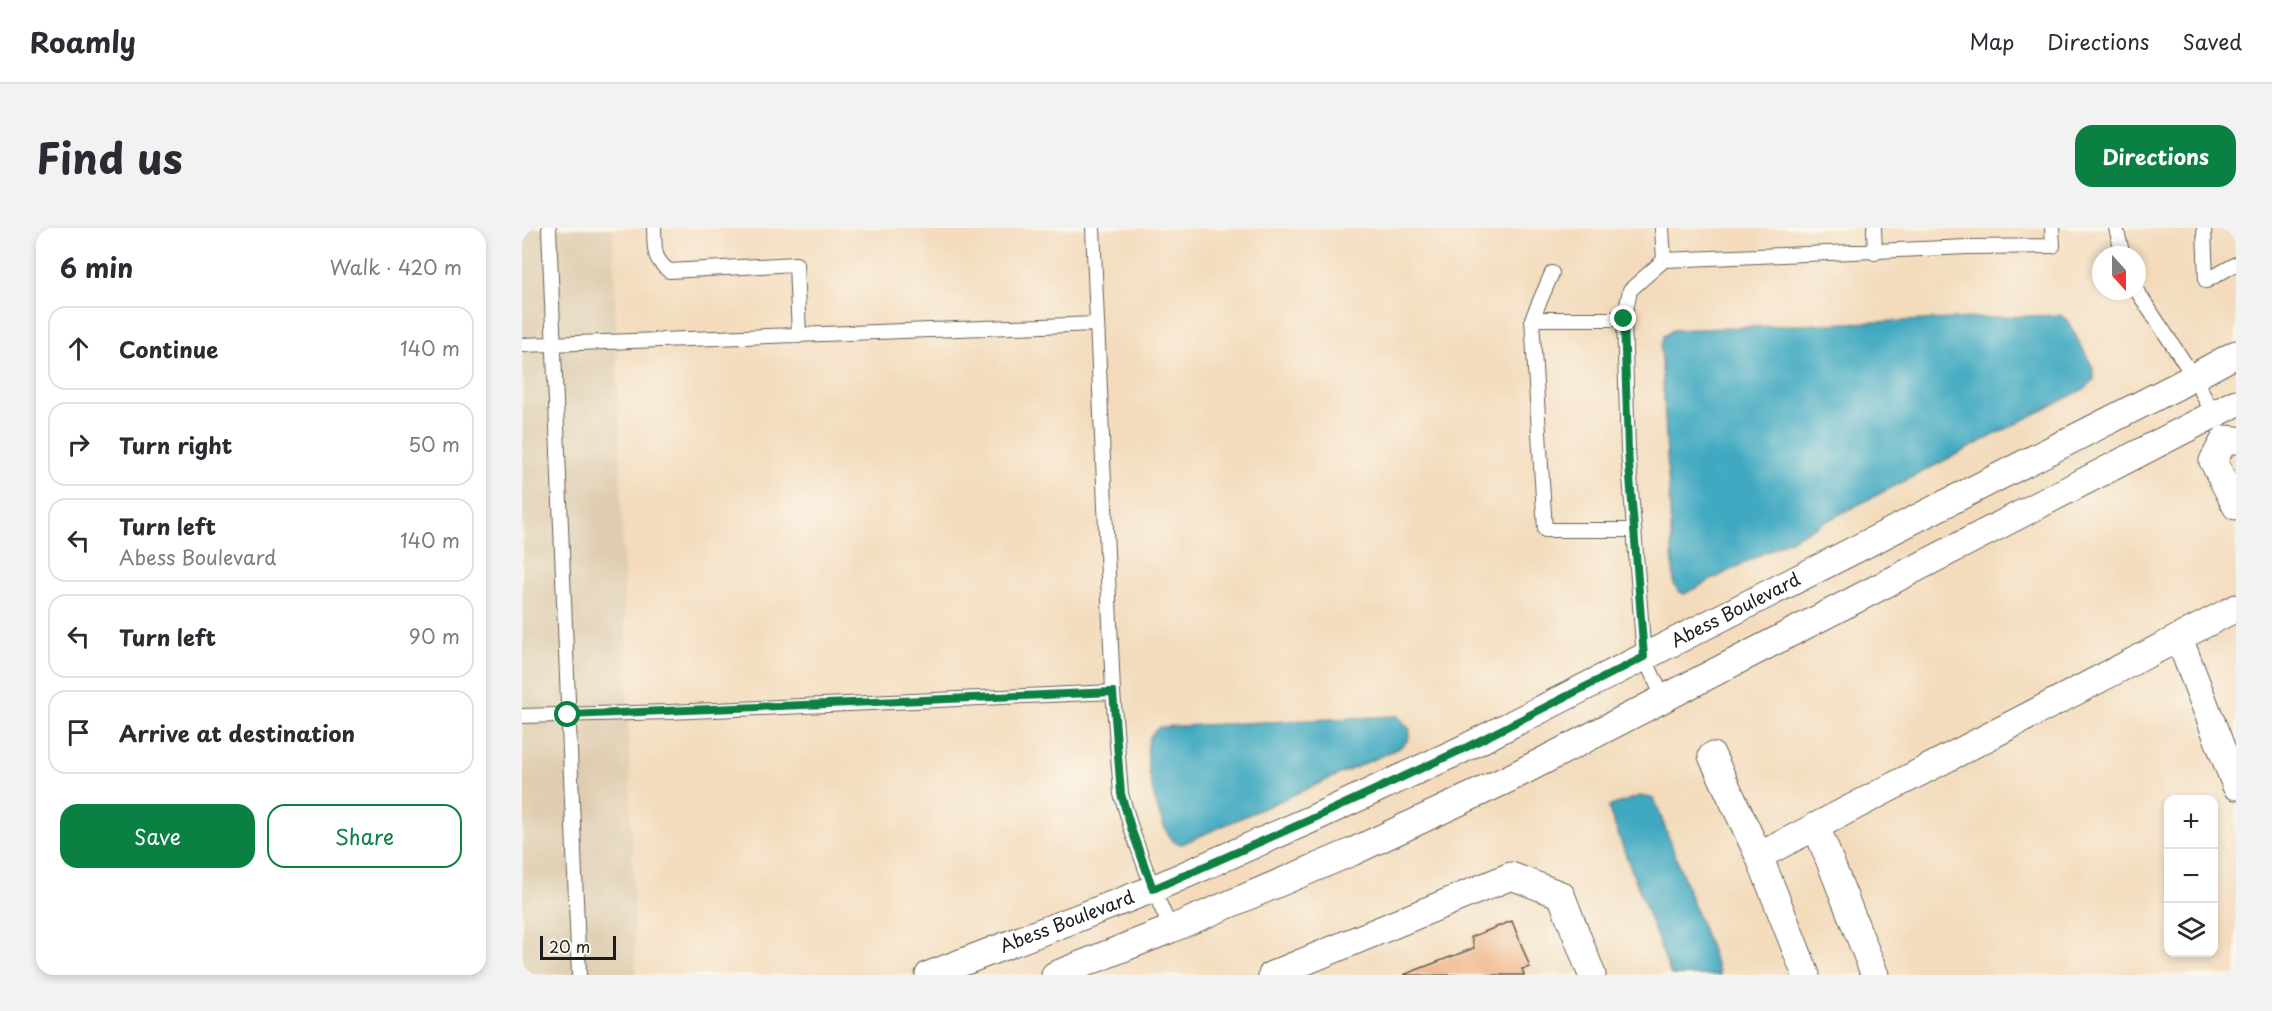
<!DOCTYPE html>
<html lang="en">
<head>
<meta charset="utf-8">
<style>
	:root { --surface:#fff; --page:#f2f2f3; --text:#2b2b33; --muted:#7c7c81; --line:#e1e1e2; --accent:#0b8043 }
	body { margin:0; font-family:"Playpen Sans",sans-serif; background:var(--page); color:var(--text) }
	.controls { position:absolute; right:18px; bottom:18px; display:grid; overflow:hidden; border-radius:12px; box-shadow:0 3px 9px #0003 }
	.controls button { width:54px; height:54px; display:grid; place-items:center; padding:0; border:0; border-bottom:2px solid var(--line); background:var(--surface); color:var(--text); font:30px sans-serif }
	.compass { position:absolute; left:1570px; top:18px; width:54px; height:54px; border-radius:50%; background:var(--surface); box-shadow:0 3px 9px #0003; rotate:159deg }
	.scale { position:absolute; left:18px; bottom:15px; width:76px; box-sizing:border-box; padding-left:6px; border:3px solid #1c1c1c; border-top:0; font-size:16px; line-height:21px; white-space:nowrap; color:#1c1c1c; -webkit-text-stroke:4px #fbf7ec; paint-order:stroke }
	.stop { position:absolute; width:18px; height:18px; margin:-14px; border:4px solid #0b8043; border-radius:50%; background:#fff }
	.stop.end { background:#0b8043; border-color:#fff; box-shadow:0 2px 6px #0008 }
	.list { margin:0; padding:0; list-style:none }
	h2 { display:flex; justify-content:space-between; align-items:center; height:78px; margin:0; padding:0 24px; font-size:26px }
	h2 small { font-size:20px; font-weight:400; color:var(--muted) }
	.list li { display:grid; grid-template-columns:39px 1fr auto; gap:18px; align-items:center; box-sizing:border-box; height:84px; margin:0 12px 12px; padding:0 12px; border:2px solid var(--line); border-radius:18px }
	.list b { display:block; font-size:22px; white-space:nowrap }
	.list p { margin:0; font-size:20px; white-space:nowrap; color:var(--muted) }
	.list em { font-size:20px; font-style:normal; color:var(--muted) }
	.actions { display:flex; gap:12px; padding:18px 24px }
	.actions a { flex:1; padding:14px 0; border:2px solid var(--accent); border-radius:18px; text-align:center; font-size:21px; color:var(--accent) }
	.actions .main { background:var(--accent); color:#fff }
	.icon { flex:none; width:33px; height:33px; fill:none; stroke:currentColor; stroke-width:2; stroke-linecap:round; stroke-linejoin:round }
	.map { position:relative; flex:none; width:1714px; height:747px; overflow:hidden; border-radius:18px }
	header { display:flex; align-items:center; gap:36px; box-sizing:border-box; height:84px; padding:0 30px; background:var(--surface); border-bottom:2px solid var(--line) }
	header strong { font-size:28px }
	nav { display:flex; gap:33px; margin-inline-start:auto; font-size:21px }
	.intro { display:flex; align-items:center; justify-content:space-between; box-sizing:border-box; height:144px; padding:0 36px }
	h1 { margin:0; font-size:42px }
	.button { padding:15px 27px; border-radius:18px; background:var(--accent); color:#fff; font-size:21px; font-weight:700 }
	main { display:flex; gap:36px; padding:0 36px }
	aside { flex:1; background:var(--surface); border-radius:18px; box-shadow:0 3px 9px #0003 }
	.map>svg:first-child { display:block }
	.built { fill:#dfcdb1 }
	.water { fill:#41a9c1; stroke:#2e626e; stroke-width:1.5 }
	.building { fill:#efb387 }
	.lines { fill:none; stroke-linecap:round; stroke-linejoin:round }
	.lane-casing { stroke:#675f54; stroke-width:16 }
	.street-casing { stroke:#675f54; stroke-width:29 }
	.lane { stroke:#fff; stroke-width:14 }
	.street { stroke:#fff; stroke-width:27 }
	.route { stroke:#0b8043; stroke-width:8 }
	.labels { text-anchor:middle; stroke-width:6; stroke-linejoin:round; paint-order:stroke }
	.street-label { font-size:18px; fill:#1c1c1c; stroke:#fbf7ec }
</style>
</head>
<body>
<header>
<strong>Roamly</strong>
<nav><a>Map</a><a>Directions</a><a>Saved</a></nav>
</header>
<div class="intro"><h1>Find us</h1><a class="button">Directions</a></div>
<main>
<aside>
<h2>6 min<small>Walk · 420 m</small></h2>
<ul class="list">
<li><svg class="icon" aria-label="ahead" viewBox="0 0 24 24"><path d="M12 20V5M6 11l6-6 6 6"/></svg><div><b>Continue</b></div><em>140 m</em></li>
<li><svg class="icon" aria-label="right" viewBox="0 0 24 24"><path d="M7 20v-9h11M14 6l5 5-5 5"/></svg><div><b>Turn right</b></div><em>50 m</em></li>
<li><svg class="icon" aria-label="left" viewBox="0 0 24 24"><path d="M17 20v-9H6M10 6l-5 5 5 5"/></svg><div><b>Turn left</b><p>Abess Boulevard</p></div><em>140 m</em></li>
<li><svg class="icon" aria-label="left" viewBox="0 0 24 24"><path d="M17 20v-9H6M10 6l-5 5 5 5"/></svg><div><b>Turn left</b></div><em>90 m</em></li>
<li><svg class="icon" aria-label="arrive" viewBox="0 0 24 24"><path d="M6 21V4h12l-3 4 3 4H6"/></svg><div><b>Arrive at destination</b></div></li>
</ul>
<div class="actions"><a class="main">Save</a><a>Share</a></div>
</aside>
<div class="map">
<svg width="1714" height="747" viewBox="0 0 1714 747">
	<rect width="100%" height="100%" fill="#fbf7ec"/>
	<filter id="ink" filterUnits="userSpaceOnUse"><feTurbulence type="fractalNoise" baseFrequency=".0167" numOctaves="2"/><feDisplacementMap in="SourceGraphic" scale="12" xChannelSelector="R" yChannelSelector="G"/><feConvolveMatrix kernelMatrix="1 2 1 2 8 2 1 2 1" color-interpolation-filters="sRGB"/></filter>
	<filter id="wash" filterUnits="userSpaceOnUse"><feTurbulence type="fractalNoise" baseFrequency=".008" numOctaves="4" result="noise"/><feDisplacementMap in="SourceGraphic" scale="24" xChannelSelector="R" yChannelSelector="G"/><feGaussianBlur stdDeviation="1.35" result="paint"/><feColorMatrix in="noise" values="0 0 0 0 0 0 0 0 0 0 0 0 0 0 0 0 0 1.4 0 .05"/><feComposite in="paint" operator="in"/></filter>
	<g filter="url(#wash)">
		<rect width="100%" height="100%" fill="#f3dbbc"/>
		<!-- built -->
		<path class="built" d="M 0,0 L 91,0 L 114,747 L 0,747 Z"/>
		<!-- water -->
		<path class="water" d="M 1538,87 L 1545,92 L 1571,140 L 1572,152 L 1564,160 L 1162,366 L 1156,363 L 1152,356 L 1139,118 L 1142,108 L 1151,102 Z
			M 876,488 L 888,502 L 886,512 L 877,520 L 660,616 C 656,615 654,615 651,613 C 637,600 619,527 628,509 C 630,505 635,501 638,499 Z
			M 1118,568 L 1129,570 L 1133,573 L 1198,747 L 1149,747 L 1086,579 Z"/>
		<g id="blocks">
			<!-- building -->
			<path class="building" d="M 990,693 L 1008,739 L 1000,741 L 1002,747 L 881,747 L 952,720 L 949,709 Z"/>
		</g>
	</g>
	<g filter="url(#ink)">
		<use href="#blocks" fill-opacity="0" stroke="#675f54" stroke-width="1.5"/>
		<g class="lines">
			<!-- lane casing -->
			<g class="lane-casing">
				<path id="lane" d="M 27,0 L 57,747
					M 132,0 C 133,20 130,30 147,43 L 274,36 L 277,108
					M 571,0 L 591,464 L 599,566 L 610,603 L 631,661 L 649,701
					M 1140,0 L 1142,32 L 1446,19 L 1531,18 L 1530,0
					M 1352,0 L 1353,25
					M 1594,0 L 1601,27
					M 1682,0 L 1684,53 L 1714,36
					M 1615,63 L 1672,149 L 1691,186
					M 1010,91 L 1030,45
					M 1102,91 L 1010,91 L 1023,302 L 1112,302
					M 0,117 L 574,96
					M 1141,469 L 1122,429 L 1106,223 L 1102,91 L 1108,62 L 1142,32
					M 0,488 L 147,484 L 591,464"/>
			</g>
			<!-- street casing -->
			<g class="street-casing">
				<g id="street">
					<path d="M 1714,212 L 1703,211 L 1691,233 L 1714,278"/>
					<path d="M 1657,410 L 1714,558"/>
					<path d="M 1190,528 L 1237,628 L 1714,380"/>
					<path d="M 1294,598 L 1353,747"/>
					<path d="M 1237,628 L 1284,747"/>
					<path id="s1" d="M 407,747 L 631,661 L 790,591 L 939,522 L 1655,158 L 1714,126"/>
					<path d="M 533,747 L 649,701 L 830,624 L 986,551 L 1714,175"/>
					<path d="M 750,747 L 989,648 L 1039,667 L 1070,747"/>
				</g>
			</g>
			<!-- lane -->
			<use href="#lane" class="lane"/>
			<!-- street -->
			<use href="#street" class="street"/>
		</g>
	</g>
	<g class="lines" filter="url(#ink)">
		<!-- route -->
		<path class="route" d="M 46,487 L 591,464 L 599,566 L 610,603 L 631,661 L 790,591 L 939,522 L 1122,429 L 1106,223 L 1102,91"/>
	</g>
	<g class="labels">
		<!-- street labels -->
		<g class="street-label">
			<text dy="6" stroke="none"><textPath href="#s1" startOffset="886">Abess Boulevard</textPath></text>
			<text dy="6" stroke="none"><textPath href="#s1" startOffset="148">Abess Boulevard</textPath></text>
		</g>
	</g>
</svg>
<div class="controls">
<button>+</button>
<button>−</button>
<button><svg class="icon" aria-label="layers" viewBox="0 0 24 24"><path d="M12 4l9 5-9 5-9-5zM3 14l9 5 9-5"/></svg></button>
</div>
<svg class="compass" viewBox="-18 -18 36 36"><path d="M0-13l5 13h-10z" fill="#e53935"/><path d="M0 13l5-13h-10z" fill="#7c7c81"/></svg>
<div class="scale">20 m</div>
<div class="stop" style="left:46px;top:487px"></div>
<div class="stop end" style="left:1102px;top:91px"></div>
</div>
</main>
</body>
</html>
